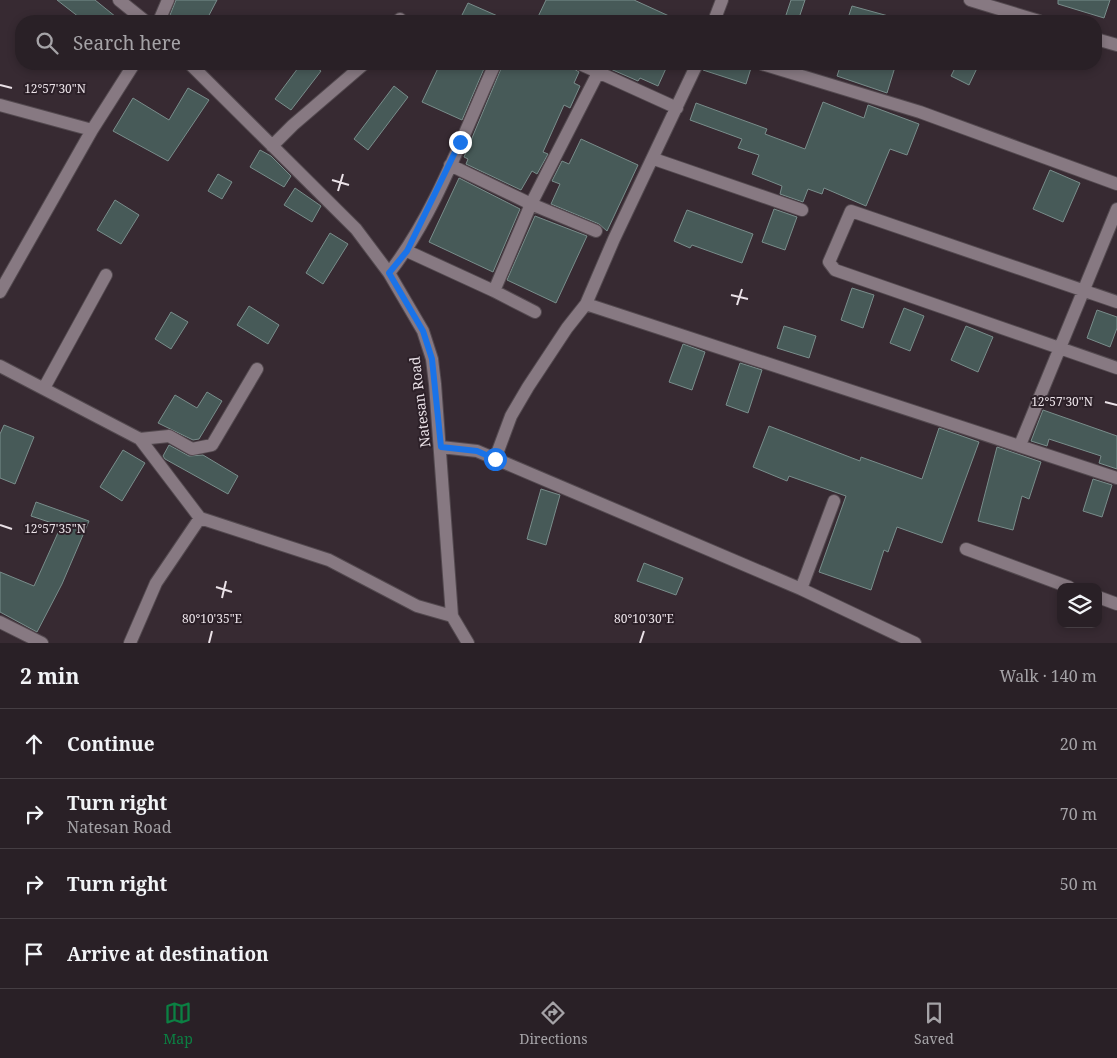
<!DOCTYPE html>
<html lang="en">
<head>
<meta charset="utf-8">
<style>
	:root { --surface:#292026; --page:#352d32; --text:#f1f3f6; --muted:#a5a3a7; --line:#453e43; --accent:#0b8043 }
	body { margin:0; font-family:"Noto Serif",serif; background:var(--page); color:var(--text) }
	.controls { position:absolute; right:15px; bottom:15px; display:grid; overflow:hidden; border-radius:10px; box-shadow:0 2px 8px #0003 }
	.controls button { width:45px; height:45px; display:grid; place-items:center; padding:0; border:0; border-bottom:1px solid var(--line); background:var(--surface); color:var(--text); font:25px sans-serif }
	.stop { position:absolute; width:15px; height:15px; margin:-11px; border:4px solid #1a73e8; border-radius:50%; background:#fff }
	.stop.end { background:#1a73e8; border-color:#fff; box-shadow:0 1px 5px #0008 }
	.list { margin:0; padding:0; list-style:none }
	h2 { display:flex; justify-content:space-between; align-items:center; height:65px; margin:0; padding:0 20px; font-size:21px }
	h2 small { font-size:16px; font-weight:400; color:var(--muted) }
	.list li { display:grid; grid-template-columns:32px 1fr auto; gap:15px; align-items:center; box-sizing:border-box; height:70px; padding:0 20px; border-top:1px solid var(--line) }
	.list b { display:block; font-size:19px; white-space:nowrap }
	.list p { margin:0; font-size:16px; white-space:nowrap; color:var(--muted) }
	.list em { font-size:16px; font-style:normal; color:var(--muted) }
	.icon { flex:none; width:28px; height:28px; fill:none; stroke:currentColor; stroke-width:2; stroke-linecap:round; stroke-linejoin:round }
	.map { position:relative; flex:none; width:1117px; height:643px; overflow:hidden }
	.search { position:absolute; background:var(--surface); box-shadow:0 2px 8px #0003; left:15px; right:15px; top:15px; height:55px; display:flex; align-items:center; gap:12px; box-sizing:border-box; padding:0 18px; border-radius:20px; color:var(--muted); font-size:19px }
	.sheet { height:345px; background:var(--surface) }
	nav { display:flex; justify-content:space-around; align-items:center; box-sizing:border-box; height:70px; border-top:1px solid var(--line); background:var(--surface); font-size:14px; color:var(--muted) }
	nav a { display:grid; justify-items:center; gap:2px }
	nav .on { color:var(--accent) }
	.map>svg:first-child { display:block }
	.building { fill:#475a58; stroke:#798d8b }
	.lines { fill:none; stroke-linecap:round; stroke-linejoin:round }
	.minor-casing { stroke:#53494f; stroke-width:14 }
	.minor { stroke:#877982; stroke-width:12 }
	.route { stroke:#1a73e8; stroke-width:6 }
	.ticks { fill:none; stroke:#eae1e7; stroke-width:2 }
	.labels { text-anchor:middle; stroke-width:4; stroke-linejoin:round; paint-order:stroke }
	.street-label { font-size:14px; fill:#eae1e7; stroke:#2c2028 }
	.ticks-label { font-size:12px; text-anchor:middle; fill:#eae1e7; stroke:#2c2028; stroke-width:4; stroke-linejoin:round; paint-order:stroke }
</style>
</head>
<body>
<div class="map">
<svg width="1117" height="643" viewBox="0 0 1117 643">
	<rect width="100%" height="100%" fill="#372a32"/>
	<!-- building -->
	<path class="building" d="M 57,0 L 95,0 L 121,21 L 84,21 Z
		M 176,0 L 217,0 L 206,21 L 182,21 L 170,15 Z
		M 546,0 L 634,0 L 680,21 L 536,21 Z
		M 791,0 L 805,0 L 798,21 L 784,21 Z
		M 1058,0 L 1110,0 L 1104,18 L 1058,4 Z
		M 468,3 L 509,21 L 459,21 Z
		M 852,6 L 892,17 L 891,21 L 847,21 Z
		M 301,64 L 311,64 L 321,71 L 291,110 L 275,99 Z
		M 440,64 L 486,64 L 462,120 L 422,102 Z
		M 503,64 L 572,64 L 574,69 L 579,72 L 574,83 L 580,86 L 570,108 L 564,105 L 543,152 L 548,154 L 537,174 L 532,171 L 521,190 L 466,164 L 468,159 L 464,157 Z
		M 599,64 L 668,64 L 658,86 L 640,78 L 638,81 Z
		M 705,64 L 739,64 L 751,68 L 746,84 L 703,70 Z
		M 841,64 L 884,64 L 895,67 L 887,93 L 837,76 Z
		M 957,64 L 979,64 L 969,85 L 951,76 Z
		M 394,86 L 408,97 L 368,150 L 354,139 Z
		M 188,88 L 209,100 L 168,161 L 113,131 L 133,98 L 169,120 Z
		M 823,102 L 864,118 L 868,105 L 919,124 L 907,155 L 890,149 L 866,206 L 824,188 L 822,194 L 808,189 L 803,202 L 780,194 L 782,186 L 752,174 L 759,155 L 738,148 L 742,139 L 690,120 L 696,103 L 767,129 L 765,134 L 805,149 Z
		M 581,139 L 638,165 L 607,231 L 599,224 L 551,204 L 560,184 L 552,181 L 562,161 L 569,164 Z
		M 260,150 L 271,156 L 291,176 L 284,187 L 250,167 Z
		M 1050,170 L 1080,183 L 1063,222 L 1033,209 Z
		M 218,174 L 232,182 L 222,199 L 208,191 Z
		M 459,178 L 520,209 L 493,272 L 429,242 Z
		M 295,188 L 321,206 L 312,222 L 284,205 Z
		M 115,200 L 139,215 L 121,244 L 97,230 Z
		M 774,209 L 797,217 L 785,250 L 762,242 Z
		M 687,210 L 753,234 L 742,263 L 692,245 L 690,248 L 674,241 Z
		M 535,216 L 587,236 L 556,303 L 507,280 Z
		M 330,233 L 348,244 L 323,284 L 306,273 Z
		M 852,288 L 874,295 L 863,328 L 841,320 Z
		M 249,306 L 279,325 L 268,344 L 237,325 Z
		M 904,308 L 924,316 L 910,351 L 890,343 Z
		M 1097,310 L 1117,317 L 1117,328 L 1110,347 L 1087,338 Z
		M 171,312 L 188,322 L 171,349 L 155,339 Z
		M 784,326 L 816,336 L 809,358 L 777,348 Z
		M 966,326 L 993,337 L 978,372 L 951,360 Z
		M 683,344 L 705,352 L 692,390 L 669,382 Z
		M 740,363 L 762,370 L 748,413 L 726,405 Z
		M 207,392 L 222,401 L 199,439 L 193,440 L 158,423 L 175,395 L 197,408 Z
		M 1043,410 L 1117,436 L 1117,469 L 1099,463 L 1101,456 L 1049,439 L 1047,446 L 1031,441 Z
		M 4,425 L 34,437 L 15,484 L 0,478 L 0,434 Z
		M 769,426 L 860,461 L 861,457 L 922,479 L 939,428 L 979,442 L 942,543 L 897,527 L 888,552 L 884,550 L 871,590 L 819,572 L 846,496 L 789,476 L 787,481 L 753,467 Z
		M 169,445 L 189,456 L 203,455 L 238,476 L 228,494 L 165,459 L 163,456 Z
		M 997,447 L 1041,462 L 1029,499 L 1022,496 L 1013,530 L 978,521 Z
		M 123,450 L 145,463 L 122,501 L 100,487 Z
		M 1093,479 L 1112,485 L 1102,517 L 1083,511 Z
		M 541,489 L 560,495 L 546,545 L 527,539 Z
		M 36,502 L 89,521 L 62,584 L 37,632 L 0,612 L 0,572 L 34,586 L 61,526 L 31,516 Z
		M 644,563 L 683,578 L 676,595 L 637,581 Z"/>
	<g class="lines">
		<!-- minor casing -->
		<g class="minor-casing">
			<path id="minor" d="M 119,0 L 145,21
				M 970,0 L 1039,21
				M 159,21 L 168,0
				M 398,21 L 400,19
				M 714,21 L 722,0
				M 1096,39 L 1117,45
				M 190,64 L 356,229 L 389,273 L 423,331 L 432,359 L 435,384 L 452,616 L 468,643
				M 580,64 L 677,108
				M 762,64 L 920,112 L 1117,184
				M 0,105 L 92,130
				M 272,146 L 293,125 L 364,64
				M 654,159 L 802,210
				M 450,165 L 531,204 L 598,73
				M 407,251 L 494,291 L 531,204 L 596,231
				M 389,273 C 435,215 464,132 495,64
				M 494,291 L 535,312
				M 0,292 L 92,130 L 134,64
				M 1117,302 L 851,211 L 829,262 L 835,270 L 1117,368
				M 586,304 L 1117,478
				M 0,366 L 140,439 L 200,518 L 329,560 L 417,606 L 452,616
				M 44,388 L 106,275
				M 140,439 L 169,436 L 192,449 L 212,445 L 257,369
				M 1020,445 L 1117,209
				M 441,447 L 477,451 L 801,589
				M 495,459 L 511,416 L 528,387 L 567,328 L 586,304 L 614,239 L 697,64
				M 834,501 L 801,589 L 915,643
				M 966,549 L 1069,587
				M 1098,597 L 1117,604
				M 0,622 L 42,643
				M 130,643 L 156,583 L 200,518"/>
		</g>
		<!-- minor -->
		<use href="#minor" class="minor"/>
	</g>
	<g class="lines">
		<!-- route -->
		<path class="route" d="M 460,142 L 407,251 L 389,273 L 423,331 L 432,359 L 441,447 L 477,451 L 495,459"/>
	</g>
	<!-- ticks -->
	<path class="ticks" d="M 0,85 L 12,88M 332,180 L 349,185M 338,191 L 343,174M 731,295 L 748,299M 737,305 L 742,289M 1105,402 L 1117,405M 0,525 L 12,529M 216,587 L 232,592M 222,598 L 226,581M 209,643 L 212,631M 640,643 L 644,631"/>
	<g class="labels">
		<!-- street labels -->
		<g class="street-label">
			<text transform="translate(420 402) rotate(-97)" y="5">Natesan Road</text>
		</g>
	</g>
	<g class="ticks-label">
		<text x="55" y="93">12°57'30"N</text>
		<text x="1062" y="406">12°57'30"N</text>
		<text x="55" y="533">12°57'35"N</text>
		<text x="212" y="623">80°10'35"E</text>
		<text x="644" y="623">80°10'30"E</text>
	</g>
</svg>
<div class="controls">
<button><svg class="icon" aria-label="layers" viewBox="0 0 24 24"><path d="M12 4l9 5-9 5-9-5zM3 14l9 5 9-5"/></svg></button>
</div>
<div class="stop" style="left:495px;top:459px"></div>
<div class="stop end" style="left:460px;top:142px"></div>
<div class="search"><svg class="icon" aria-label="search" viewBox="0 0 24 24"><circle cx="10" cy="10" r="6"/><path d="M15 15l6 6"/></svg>Search here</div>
</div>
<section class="sheet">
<h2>2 min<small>Walk · 140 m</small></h2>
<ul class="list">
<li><svg class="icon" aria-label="ahead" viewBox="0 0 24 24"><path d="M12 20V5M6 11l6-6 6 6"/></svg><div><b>Continue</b></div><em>20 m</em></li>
<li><svg class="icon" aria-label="right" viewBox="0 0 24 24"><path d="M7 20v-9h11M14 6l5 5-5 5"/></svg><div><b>Turn right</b><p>Natesan Road</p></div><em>70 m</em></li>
<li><svg class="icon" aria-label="right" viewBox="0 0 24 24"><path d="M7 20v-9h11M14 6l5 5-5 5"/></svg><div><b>Turn right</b></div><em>50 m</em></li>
<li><svg class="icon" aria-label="arrive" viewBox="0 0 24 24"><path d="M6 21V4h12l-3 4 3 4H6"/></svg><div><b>Arrive at destination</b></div></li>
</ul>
</section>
<nav>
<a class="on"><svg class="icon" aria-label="map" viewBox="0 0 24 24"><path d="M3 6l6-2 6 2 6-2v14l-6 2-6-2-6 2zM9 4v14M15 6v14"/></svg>Map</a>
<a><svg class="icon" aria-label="directions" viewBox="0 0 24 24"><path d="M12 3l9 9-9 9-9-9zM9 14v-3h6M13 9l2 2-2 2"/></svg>Directions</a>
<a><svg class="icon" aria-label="saved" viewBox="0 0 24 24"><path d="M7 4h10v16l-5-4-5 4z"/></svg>Saved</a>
</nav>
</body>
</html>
